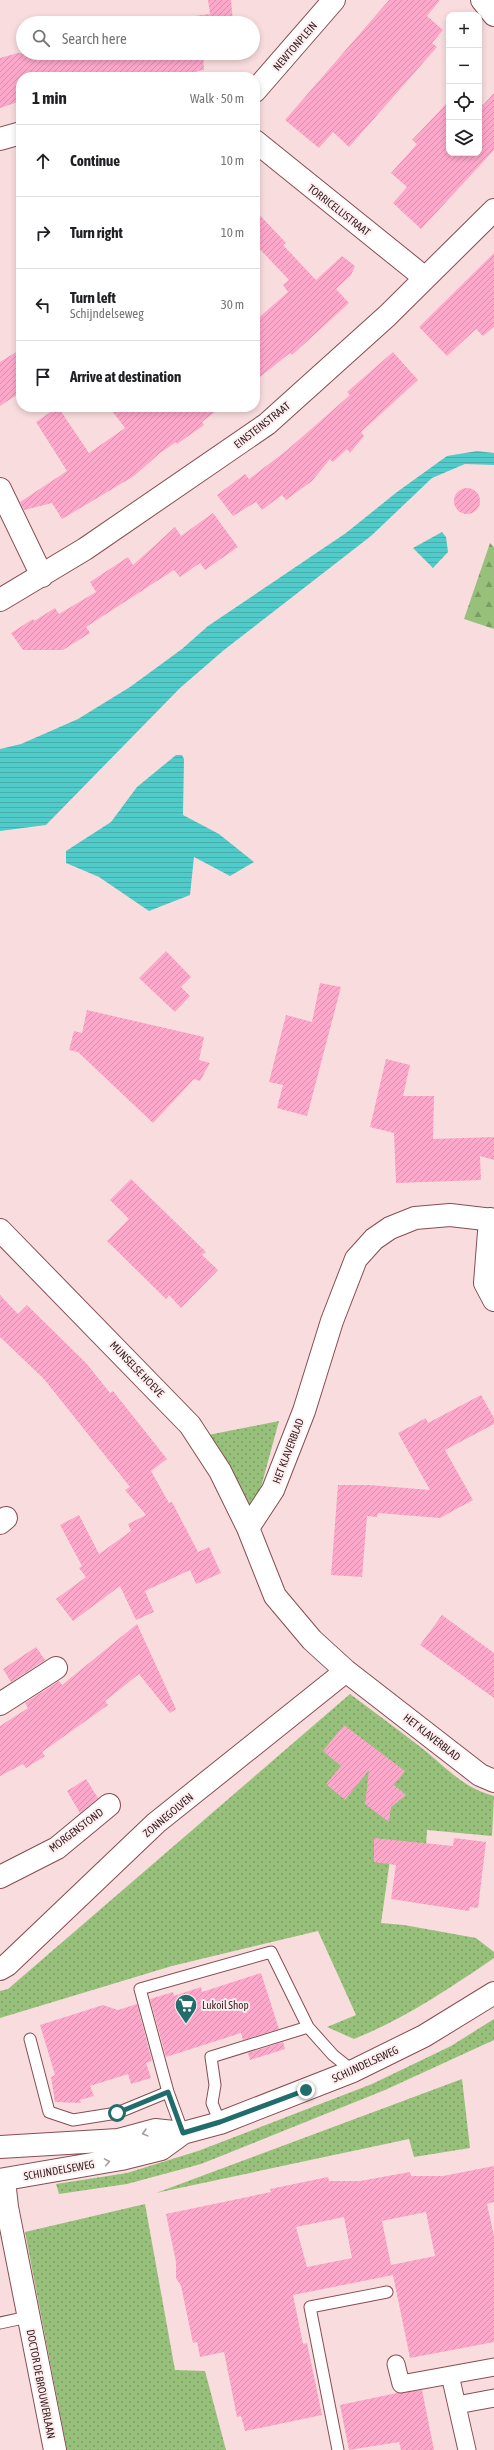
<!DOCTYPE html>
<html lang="en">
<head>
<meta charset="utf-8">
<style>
	:root { --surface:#fff; --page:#f6f6f6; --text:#202124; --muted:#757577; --line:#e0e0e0 }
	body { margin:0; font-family:"Asap Condensed",sans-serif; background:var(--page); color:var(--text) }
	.controls { position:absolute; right:12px; top:12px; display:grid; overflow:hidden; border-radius:8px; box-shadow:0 2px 6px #0003 }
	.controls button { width:36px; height:36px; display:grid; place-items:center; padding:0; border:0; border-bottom:1px solid var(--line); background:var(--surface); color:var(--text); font:20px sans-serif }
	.stop { position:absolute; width:12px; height:12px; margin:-9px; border:3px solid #216d6b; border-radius:50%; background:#fff }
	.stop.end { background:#216d6b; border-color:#fff; box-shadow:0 1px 4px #0008 }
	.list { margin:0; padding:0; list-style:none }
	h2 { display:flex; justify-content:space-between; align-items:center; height:52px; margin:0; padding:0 16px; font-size:17px }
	h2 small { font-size:13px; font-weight:400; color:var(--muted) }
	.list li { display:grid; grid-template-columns:26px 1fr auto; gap:12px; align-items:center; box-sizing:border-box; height:72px; padding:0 16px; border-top:1px solid var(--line) }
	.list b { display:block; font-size:15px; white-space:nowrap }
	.list p { margin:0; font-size:13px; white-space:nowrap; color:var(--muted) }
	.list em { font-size:13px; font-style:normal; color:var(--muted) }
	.icon { flex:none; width:22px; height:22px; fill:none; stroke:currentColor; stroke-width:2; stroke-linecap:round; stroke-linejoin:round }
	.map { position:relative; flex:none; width:494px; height:2450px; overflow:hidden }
	.search { position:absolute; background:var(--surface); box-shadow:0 2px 6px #0003; left:16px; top:16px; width:244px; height:44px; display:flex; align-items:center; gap:10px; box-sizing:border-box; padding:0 14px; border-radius:22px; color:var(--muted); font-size:15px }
	.panel { position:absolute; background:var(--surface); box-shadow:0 2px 6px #0003; left:16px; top:72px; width:244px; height:340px; border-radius:16px }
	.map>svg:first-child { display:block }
	.grass { fill:url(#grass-dots) }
	.forest { fill:url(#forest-firs) }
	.water { fill:url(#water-rules) }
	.building { fill:url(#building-hatch); fill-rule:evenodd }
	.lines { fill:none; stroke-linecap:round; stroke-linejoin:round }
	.service-casing { stroke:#874d53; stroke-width:13 }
	.pedestrian-casing { stroke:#874d53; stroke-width:19 }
	.minor-casing { stroke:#874d53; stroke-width:24 }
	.secondary-casing { stroke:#874d53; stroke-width:24 }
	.service { stroke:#fff; stroke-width:11 }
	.pedestrian { stroke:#fff; stroke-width:17 }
	.minor { stroke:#fff; stroke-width:22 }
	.secondary { stroke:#fff; stroke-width:22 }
	.oneway { stroke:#a79c9c }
	.route { stroke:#216d6b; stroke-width:5 }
	.labels { text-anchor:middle; stroke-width:4; stroke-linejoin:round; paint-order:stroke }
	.street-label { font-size:11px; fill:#3c2224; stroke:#fceeef }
	.poi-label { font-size:11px; fill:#3c2224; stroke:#fceeef; text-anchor:start }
</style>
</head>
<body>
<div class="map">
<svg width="494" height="2450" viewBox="0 0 494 2450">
	<defs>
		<pattern id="grass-dots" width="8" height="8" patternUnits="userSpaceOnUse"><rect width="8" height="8" fill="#97c17b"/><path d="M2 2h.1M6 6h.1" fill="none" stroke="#7c9c65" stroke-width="1.8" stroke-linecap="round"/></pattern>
		<pattern id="forest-firs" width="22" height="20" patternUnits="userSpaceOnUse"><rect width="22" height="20" fill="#97c17b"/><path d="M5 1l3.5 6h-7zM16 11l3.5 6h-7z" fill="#7c9c65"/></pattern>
		<pattern id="water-rules" width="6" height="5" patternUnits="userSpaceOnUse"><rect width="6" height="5" fill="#51cbc9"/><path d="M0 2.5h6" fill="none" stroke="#48aeac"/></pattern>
		<pattern id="building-hatch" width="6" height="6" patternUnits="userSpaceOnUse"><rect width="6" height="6" fill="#fca8ca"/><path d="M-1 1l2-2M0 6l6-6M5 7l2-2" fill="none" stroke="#d990ad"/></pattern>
	</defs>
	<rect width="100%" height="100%" fill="#f9ddde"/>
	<!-- grass -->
	<path class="grass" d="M 279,1421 L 254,1513 L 208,1435 Z
		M 350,1694 C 374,1712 399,1730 423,1749 C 448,1769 462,1787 494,1796 L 492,1836 L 427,1830 L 426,1846 L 390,1860 L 381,1923 L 404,1925 L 476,1938 L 494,1952 L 494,1958 C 449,1989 404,2019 354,2039 L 327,2027 L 356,2015 L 318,1931 L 172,1966 L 0,2018 L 0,1991 L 8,1989 Z
		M 494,2019 L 494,2040 L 385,2090 L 201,2164 L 127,2184 L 59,2194 L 56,2184 L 127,2173 L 198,2151 L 372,2084 L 451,2046 Z
		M 462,2079 L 470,2148 L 414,2157 L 409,2139 L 156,2193 Z
		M 145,2204 L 175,2370 L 205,2371 L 226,2450 L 67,2450 L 25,2232 Z"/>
	<!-- forest -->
	<path class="forest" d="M 490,543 L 494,547 L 494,629 L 464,619 Z"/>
	<!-- water -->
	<path class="water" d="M 477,451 L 494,453 L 494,465 L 465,464 L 432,478 L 371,536 L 224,650 L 180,688 L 46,825 L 0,831 L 0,749 L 21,744 L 78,719 L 130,687 L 182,649 L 208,626 L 346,533 L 397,492 L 447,456 Z
		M 442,532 L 446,537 L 448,552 L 433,568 L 413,548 Z
		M 176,755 L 182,755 L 184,759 L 183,815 L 219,834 L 254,862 L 230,876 L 194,857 L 190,895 L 149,911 L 99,877 L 66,863 L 66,851 L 111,822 L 137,787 Z"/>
	<!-- building -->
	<path class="building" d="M 208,0 L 231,0 L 233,23 L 140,23 L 210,14 Z
		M 389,0 L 440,0 L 427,16 L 443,30 L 432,43 L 437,47 L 349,147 L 333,132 L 319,148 L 285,120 Z
		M 18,53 L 214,53 L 214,54 L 203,54 L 204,70 L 197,71 L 198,73 L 163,77 L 21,77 L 21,101 L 0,108 L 0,58 Z
		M 494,93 L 494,150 L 421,229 L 393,203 L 407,187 L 391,173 L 417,144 L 412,140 L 449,101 L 449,153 L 479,153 L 479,101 L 483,105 Z
		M 255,210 L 286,243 L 283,245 L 316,280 L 342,256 L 355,266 L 351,275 L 336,289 L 349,303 L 292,355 L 290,353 L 255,381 L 255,321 L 288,292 L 283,285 L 289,280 L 255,244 Z
		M 494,253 L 494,327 L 483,336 L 476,329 L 447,356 L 419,327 Z
		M 21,349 L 21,392 L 0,406 L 0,362 Z
		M 393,352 L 418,380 L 361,432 L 364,436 L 350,453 L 347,449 L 333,462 L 330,459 L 312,481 L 286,500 L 282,495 L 262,510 L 256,502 L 233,516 L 217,495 L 245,474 L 249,479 L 286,451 L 350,395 L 347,392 Z
		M 58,407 L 89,453 L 125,428 L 109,407 L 221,407 L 202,422 L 204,425 L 177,444 L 176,442 L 160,453 L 134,476 L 62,519 L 52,503 L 24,510 L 20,502 L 67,471 L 36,422 Z
		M454 501a13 13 0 1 1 26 0a13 13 0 1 1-26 0Z
		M 213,513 L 238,547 L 205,570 L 200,563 L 180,577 L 174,570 L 86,627 L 90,633 L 63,650 L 23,650 L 11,633 L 33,619 L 34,621 L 55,608 L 59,614 L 96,592 L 90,582 L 128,557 L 133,565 L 175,527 L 181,536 Z
		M 166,951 L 191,977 L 181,987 L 190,996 L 175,1012 L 139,978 Z
		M 320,983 L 341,987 L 307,1116 L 277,1108 L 283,1085 L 269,1082 L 286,1015 L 312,1022 Z
		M 87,1010 L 204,1037 L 199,1060 L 210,1063 L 200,1081 L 194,1079 L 153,1123 L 78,1052 L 69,1050 L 74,1031 L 82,1033 Z
		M 386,1059 L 410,1065 L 403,1096 L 434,1096 L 433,1139 L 494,1137 L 494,1160 L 480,1156 L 481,1180 L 396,1183 L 394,1133 L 370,1127 Z
		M 131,1179 L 206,1252 L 202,1255 L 218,1270 L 181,1308 L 169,1295 L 166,1299 L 107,1241 L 129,1219 L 110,1200 Z
		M 0,1295 L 18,1314 L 27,1305 L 87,1364 L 110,1393 L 113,1391 L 167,1459 L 151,1471 L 169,1503 L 172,1502 L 198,1552 L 209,1547 L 221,1573 L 196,1584 L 190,1570 L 145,1591 L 154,1612 L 136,1620 L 120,1586 L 73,1621 L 56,1599 L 86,1577 L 79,1568 L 82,1566 L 60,1525 L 79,1515 L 99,1554 L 131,1531 L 128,1524 L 146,1515 L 125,1490 L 130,1487 L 44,1379 L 0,1337 Z
		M 481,1395 L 494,1418 L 494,1424 L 445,1450 L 473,1500 L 440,1518 L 378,1513 L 377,1517 L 367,1516 L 362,1577 L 331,1575 L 338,1485 L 369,1485 L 430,1490 L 398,1433 L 426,1418 L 428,1423 Z
		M 442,1615 L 494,1653 L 494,1698 L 420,1645 Z
		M 137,1624 L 176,1709 L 170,1713 L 139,1674 L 105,1701 L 108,1705 L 42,1752 L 45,1756 L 26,1768 L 23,1764 L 0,1776 L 0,1726 L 28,1708 L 25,1703 L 59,1681 L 62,1685 Z
		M 36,1647 L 45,1660 L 11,1682 L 3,1669 Z
		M 344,1725 L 405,1771 L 394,1785 L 406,1795 L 391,1807 L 389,1822 L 365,1804 L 369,1770 L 345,1800 L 326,1784 L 341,1766 L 323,1751 Z
		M 86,1779 L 98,1798 L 80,1813 L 67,1791 Z
		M 374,1838 L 453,1846 L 454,1838 L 486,1842 L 478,1908 L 470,1907 L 469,1911 L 391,1899 L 396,1865 L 374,1862 Z
		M 261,1973 L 279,2029 L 243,2040 L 241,2033 L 166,2057 L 150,1999 L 173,1992 L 174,1996 L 201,1987 L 202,1992 Z
		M 137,2004 L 152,2061 L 146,2063 L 151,2078 L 131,2084 L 128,2074 L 90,2086 L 94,2096 L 80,2100 L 81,2103 L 55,2102 L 51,2077 L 55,2075 L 40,2025 L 103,2005 L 118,2010 Z
		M 283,2042 L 285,2049 L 250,2060 L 248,2053 Z
		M 494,2166 L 494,2202 L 487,2204 L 494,2236 L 494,2342 L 410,2358 L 393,2275 L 293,2295 L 303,2344 L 307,2343 L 322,2415 L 245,2431 L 241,2416 L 237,2417 L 224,2352 L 200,2357 L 197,2342 L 193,2343 L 181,2286 L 176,2278 L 176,2262 L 166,2214 L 271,2192 L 270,2189 L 328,2177 L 329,2181 L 360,2181 L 410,2172 L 411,2176 L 443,2176 ZM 426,2212 L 435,2256 L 391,2265 L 382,2221 ZM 344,2217 L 352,2258 L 307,2267 L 296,2227 Z
		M 422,2390 L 434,2450 L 401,2450 L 399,2442 L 349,2450 L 340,2405 L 397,2393 Z"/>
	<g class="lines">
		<!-- service casing -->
		<g class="service-casing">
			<path id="service" d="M 30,2039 L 49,2112 L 73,2120 L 117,2113 L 168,2092
				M 220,2123 L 212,2103 L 215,2085 L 211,2057 L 308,2027
				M 183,2133 L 168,2092 L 140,1989 L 271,1952 L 308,2027 L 333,2055 L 353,2071
				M 0,2323 L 28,2317
				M 338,2450 L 310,2307 L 387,2292"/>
		</g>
		<!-- pedestrian casing -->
		<g class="pedestrian-casing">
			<path id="pedestrian" d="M 396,2364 L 401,2384 L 494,2367
				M 450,2375 L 467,2450
				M 457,2405 L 494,2398"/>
		</g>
		<!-- minor casing -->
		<g class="minor-casing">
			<path id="minor" d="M 482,0 L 494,15
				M 255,91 L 334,0
				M 0,139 L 21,133
				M 255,141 L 425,278
				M 0,489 L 42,576
				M 0,600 L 85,549 L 267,424 L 387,316 L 494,210
				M 490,1219 L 485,1283 L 494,1300
				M 0,1230 L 190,1425 L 220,1471 L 248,1528 L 275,1596 L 312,1640 L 346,1671 L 480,1775 L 494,1781
				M 0,1523 L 6,1518
				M 248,1528 L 273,1490 L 304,1411 L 332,1321 L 356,1259 L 374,1239 L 390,1228 L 415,1218 L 450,1215 L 494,1220
				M 0,1704 L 56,1668
				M 0,1877 L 57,1848 L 109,1805
				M 0,1969 L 7,1965 L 156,1823 L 346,1671
				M 4,2180 L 7,2207 L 55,2450"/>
		</g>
		<!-- secondary casing -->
		<g class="secondary-casing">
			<path id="secondary" d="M 0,2147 L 118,2140 L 155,2130 L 183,2133
				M 0,2180 L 121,2159 L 161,2149 L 183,2133 L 220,2123 L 353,2071 L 424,2036 L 494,1993"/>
		</g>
		<!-- service -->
		<use href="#service" class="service"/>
		<!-- pedestrian -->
		<use href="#pedestrian" class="pedestrian"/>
		<!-- minor -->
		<use href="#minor" class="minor"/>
		<!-- secondary -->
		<use href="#secondary" class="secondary"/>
	</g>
	<!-- one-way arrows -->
	<defs><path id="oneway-chevron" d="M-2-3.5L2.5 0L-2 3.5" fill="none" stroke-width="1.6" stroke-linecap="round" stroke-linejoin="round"/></defs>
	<g class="oneway">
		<use href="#oneway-chevron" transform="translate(145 2133) rotate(165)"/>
		<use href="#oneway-chevron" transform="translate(107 2162) rotate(-10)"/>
	</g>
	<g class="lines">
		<!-- route -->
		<path class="route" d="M 117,2113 L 168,2092 L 183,2133 L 220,2122 L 306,2090"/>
	</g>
	<!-- icons -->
	<defs>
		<g id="supermarket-pin" transform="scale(1.15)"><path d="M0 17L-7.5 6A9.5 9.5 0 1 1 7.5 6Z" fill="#216d6b" stroke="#fceeef"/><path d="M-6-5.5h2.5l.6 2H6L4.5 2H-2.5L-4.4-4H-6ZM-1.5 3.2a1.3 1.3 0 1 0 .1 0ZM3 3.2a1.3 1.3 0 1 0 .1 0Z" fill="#fff"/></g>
	</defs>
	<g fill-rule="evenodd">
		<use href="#supermarket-pin" x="186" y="2005"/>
	</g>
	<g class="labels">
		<!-- street labels -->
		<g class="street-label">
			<text transform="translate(295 46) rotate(-49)" y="4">NEWTONPLEIN</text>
			<text transform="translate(339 210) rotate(38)" y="4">TORRICELLISTRAAT</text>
			<text transform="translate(262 425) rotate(-38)" y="4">EINSTEINSTRAAT</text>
			<text transform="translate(137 1369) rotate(46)" y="4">MUNSELSE HOEVE</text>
			<text transform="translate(288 1451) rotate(-69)" y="4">HET KLAVERBLAD</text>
			<text transform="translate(432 1737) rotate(38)" y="4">HET KLAVERBLAD</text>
			<text transform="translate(168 1815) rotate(-40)" y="4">ZONNEGOLVEN</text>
			<text transform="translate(76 1830) rotate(-37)" y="4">MORGENSTOND</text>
			<text transform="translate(365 2064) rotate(-25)" y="4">SCHIJNDELSEWEG</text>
			<text transform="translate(59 2170) rotate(-10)" y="4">SCHIJNDELSEWEG</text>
			<text transform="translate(41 2384) rotate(79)" y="4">DOCTOR DE BROUWERLAAN</text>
		</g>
		<!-- poi labels -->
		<g class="poi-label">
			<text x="202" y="2009">Lukoil Shop</text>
		</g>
	</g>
</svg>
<div class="controls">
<button>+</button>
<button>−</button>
<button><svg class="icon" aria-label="locate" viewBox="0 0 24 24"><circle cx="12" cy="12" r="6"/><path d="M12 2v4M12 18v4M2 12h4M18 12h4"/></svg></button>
<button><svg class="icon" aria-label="layers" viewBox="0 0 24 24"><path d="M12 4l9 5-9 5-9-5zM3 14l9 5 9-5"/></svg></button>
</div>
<div class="stop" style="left:117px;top:2113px"></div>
<div class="stop end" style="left:306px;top:2090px"></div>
<div class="search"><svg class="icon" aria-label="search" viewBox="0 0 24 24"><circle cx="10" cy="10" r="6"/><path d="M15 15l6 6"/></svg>Search here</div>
<section class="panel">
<h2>1 min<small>Walk · 50 m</small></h2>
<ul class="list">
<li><svg class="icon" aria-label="ahead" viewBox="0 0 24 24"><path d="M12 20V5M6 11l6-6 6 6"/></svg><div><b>Continue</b></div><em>10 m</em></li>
<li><svg class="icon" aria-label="right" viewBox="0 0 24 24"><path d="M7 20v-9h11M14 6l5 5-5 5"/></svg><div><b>Turn right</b></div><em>10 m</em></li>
<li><svg class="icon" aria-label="left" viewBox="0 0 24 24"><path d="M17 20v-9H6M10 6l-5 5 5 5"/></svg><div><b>Turn left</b><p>Schijndelseweg</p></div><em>30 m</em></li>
<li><svg class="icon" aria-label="arrive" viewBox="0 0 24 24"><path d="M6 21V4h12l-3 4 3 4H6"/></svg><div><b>Arrive at destination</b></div></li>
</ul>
</section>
</div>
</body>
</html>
